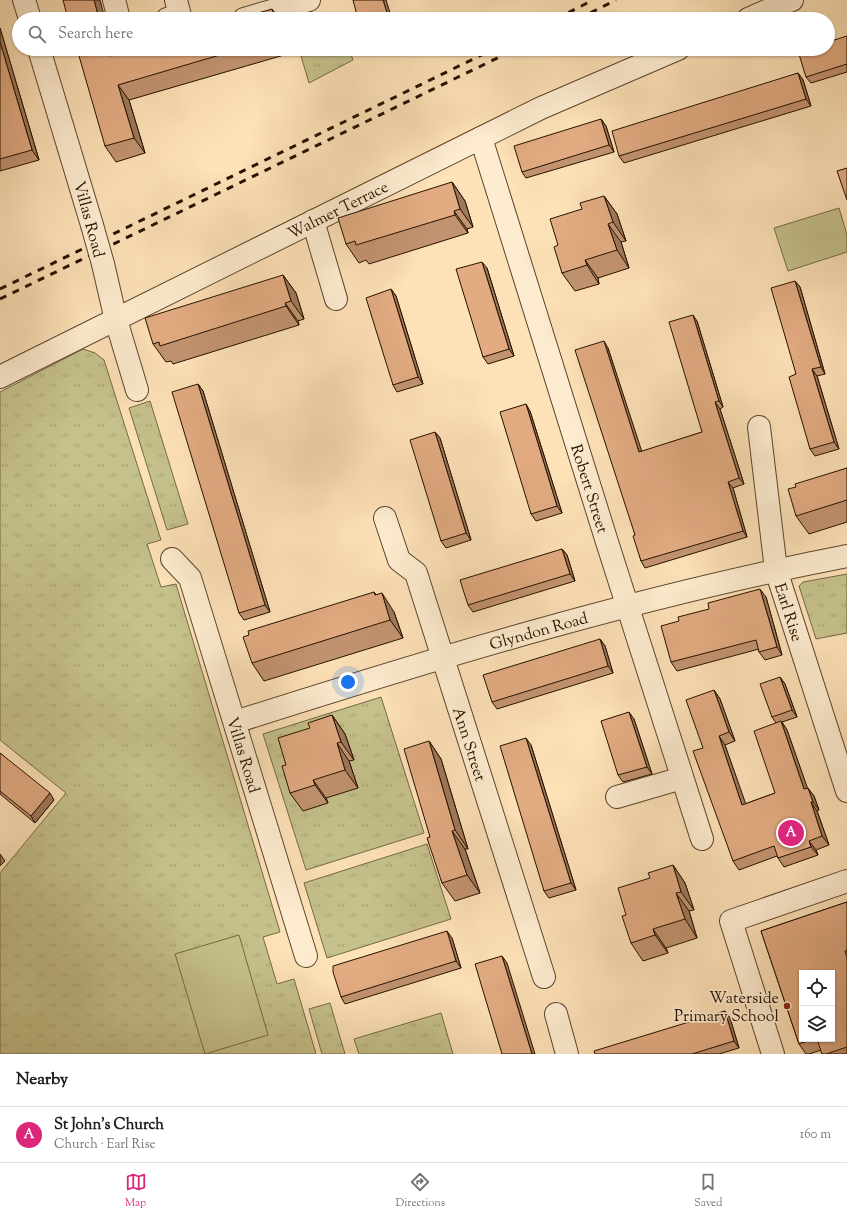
<!DOCTYPE html>
<html lang="en">
<head>
<meta charset="utf-8">
<style>
	:root { --surface:#fff; --page:#f2f2f2; --text:#202124; --muted:#757577; --line:#e0e0e0; --accent:#db2777 }
	body { margin:0; font-family:"Sorts Mill Goudy",serif; background:var(--page); color:var(--text) }
	.controls { position:absolute; right:12px; bottom:12px; display:grid; overflow:hidden; border-radius:0px; box-shadow:0 1px 3px #0004 }
	.controls button { width:36px; height:36px; display:grid; place-items:center; padding:0; border:0; border-bottom:1px solid var(--line); background:var(--surface); color:var(--text); font:20px sans-serif }
	.you { position:absolute; left:348px; top:682px; width:14px; height:14px; margin:-10px; border:3px solid #fff; border-radius:50%; background:#1a73e8; box-shadow:0 0 0 6px #1a73e833 }
	.badge { display:grid; place-items:center; width:26px; height:26px; border-radius:50%; background:var(--accent); color:#fff; font-size:13px; font-weight:700 }
	.pin { position:absolute; translate:-50% -50%; border:2px solid #fff; box-shadow:0 1px 4px #0006 }
	.list { margin:0; padding:0; list-style:none }
	h2 { display:flex; justify-content:space-between; align-items:center; height:52px; margin:0; padding:0 16px; font-size:17px }
	h2 small { font-size:13px; font-weight:400; color:var(--muted) }
	.list li { display:grid; grid-template-columns:26px 1fr auto; gap:12px; align-items:center; box-sizing:border-box; height:56px; padding:0 16px; border-top:1px solid var(--line) }
	.list b { display:block; font-size:15px; white-space:nowrap }
	.list p { margin:0; font-size:13px; white-space:nowrap; color:var(--muted) }
	.list em { font-size:13px; font-style:normal; color:var(--muted) }
	.icon { flex:none; width:22px; height:22px; fill:none; stroke:currentColor; stroke-width:2; stroke-linecap:round; stroke-linejoin:round }
	.map { position:relative; flex:none; width:847px; height:1054px; overflow:hidden }
	.search { position:absolute; background:var(--surface); box-shadow:0 1px 3px #0004; left:12px; right:12px; top:12px; height:44px; display:flex; align-items:center; gap:10px; box-sizing:border-box; padding:0 14px; border-radius:22px; color:var(--muted); font-size:15px }
	.sheet { height:108px; background:var(--surface) }
	nav { display:flex; justify-content:space-around; align-items:center; box-sizing:border-box; height:56px; border-top:1px solid var(--line); background:var(--surface); font-size:11px; color:var(--muted) }
	nav a { display:grid; justify-items:center; gap:2px }
	nav .on { color:var(--accent) }
	.map>svg:first-child { display:block }
	.grass { fill:url(#grass-tufts); stroke:#756945 }
	.pitch { fill:#c5c18a; stroke:#756945 }
	.lines { fill:none; stroke-linecap:round; stroke-linejoin:round }
	.minor-casing { stroke:#5b452e; stroke-width:24 }
	.minor { stroke:#feecd0; stroke-width:22 }
	.rail { stroke:#251100; stroke-width:3; stroke-dasharray:7 7; stroke-linecap:butt }
	.minor-bridge-casing { stroke:#5b452e; stroke-width:24; stroke-linecap:butt }
	.minor-bridge { stroke:#feecd0; stroke-width:22 }
	.wall { fill:#c29370; stroke:#251100; fill-rule:evenodd }
	.shaded-wall { fill:#9e785b; stroke:#251100 }
	.building { fill:#e2ab82; stroke:#251100 }
	.poi-dot { fill:#8f2418; stroke:#feecd0; stroke-width:1.5 }
	.labels { text-anchor:middle; stroke-width:3.5; stroke-linejoin:round; paint-order:stroke }
	.street-label { font-size:16px; fill:#251100; stroke:#feecd0 }
	.poi-label { font-size:16px; fill:#251100; stroke:#feecd0; text-anchor:end }
</style>
</head>
<body>
<div class="map">
<svg width="847" height="1054" viewBox="0 0 847 1054">
	<defs>
		<pattern id="grass-tufts" width="24" height="20" patternUnits="userSpaceOnUse"><rect width="24" height="20" fill="#c5c18a"/><path d="M3 7l-1-3M5 7V3M7 7l1-3M15 17l-1-3M17 17v-4M19 17l1-3" fill="none" stroke="#a9a575"/></pattern>
	</defs>
	<rect width="100%" height="100%" fill="#fde1b7"/>
	<filter id="stains"><feTurbulence type="fractalNoise" baseFrequency=".005" numOctaves="4"/><feColorMatrix values="0 0 0 0 .2 0 0 0 0 .09 0 0 0 0 .02 0 0 0 .5 -.17"/></filter>
	<radialGradient id="worn" r=".72"><stop offset=".6" stop-color="#630" stop-opacity="0"/><stop offset="1" stop-color="#630" stop-opacity=".3"/></radialGradient>
	<!-- grass -->
	<path class="grass" d="M 299,49 L 349,49 L 353,60 L 309,83 Z
		M 83,349 L 95,353 L 104,360 L 161,540 L 147,544 L 161,587 L 176,584 L 280,932 L 263,937 L 277,984 L 294,979 L 316,1054 L 0,1054 L 0,873 L 66,793 L 0,740 L 0,392 Z
		M 150,401 L 188,524 L 167,530 L 129,408 Z
		M 847,574 L 847,633 L 816,639 L 799,586 L 803,582 Z
		M 381,697 L 424,833 L 306,870 L 263,734 Z
		M 427,844 L 451,919 L 327,958 L 304,883 Z
		M 330,1003 L 345,1054 L 322,1054 L 309,1009 Z
		M 441,1013 L 453,1054 L 359,1054 L 354,1039 Z"/>
	<!-- pitch -->
	<path class="pitch" d="M 839,208 L 847,235 L 847,252 L 788,271 L 774,228 Z
		M 239,935 L 268,1035 L 205,1054 L 175,954 Z"/>
	<g class="lines">
		<!-- minor casing -->
		<g class="minor-casing">
			<g id="minor">
				<path d="M 24,0 L 30,19"/>
				<path d="M 114,0 L 119,19"/>
				<path d="M 167,19 L 180,16 L 176,0"/>
				<path d="M 244,19 L 309,0"/>
				<path d="M 748,19 L 792,0"/>
				<path d="M 39,49 L 92,225"/>
				<path id="s1" d="M 481,138 L 607,542 L 702,839"/>
				<path d="M 313,221 L 336,299"/>
				<path d="M 103,264 L 116,320 L 137,390"/>
				<path id="s2" d="M 0,377 L 541,108 L 678,49"/>
				<path id="s3" d="M 759,427 L 776,570 L 847,791"/>
				<path id="s4" d="M 385,518 L 399,560 L 416,573 L 544,977"/>
				<path id="s5" d="M 172,559 L 190,578 L 306,956"/>
				<path id="s6" d="M 235,722 C 436,658 640,596 847,556"/>
				<path d="M 617,797 L 682,778"/>
				<path d="M 556,1014 L 567,1054"/>
				<path d="M 773,1054 L 731,921 L 847,881"/>
			</g>
		</g>
		<!-- minor -->
		<use href="#minor" class="minor"/>
		<!-- rail -->
		<path class="rail" d="M 556,19 L 593,0
			M 578,19 L 616,0
			M 0,289 L 494,49
			M 0,299 L 516,49"/>
		<!-- minor-bridge casing -->
		<g class="minor-bridge-casing">
			<path id="minor-bridge" d="M 92,225 L 103,264"/>
		</g>
		<!-- minor-bridge -->
		<use href="#minor-bridge" class="minor-bridge"/>
	</g>
	<!-- wall -->
	<path class="wall" d="M 0,28 L 39,160 L 0,171 Z
		M 847,36 L 847,72 L 811,83 L 806,77 Z
		M 135,49 L 290,49 L 291,53 L 129,100 L 145,153 L 116,162 L 105,146 L 116,55 Z
		M 798,73 L 803,80 L 811,106 L 624,163 L 619,156 Z
		M 601,119 L 606,126 L 614,152 L 526,178 L 522,172 Z
		M 452,182 L 465,201 L 473,227 L 467,229 L 468,233 L 369,264 L 366,260 L 359,263 L 346,244 Z
		M 604,196 L 617,214 L 626,241 L 621,242 L 629,268 L 598,278 L 599,284 L 575,291 L 562,273 L 558,245 L 582,209 Z
		M 487,268 L 514,356 L 488,364 L 483,357 Z
		M 283,275 L 296,293 L 304,319 L 298,321 L 299,325 L 173,364 L 171,361 L 166,362 L 153,344 Z
		M 795,281 L 800,287 L 825,374 L 817,376 L 839,449 L 815,456 L 810,449 L 796,374 Z
		M 391,289 L 396,296 L 423,384 L 397,392 L 393,385 Z
		M 697,321 L 723,407 L 720,409 L 744,484 L 733,488 L 747,537 L 645,568 L 641,561 L 635,535 L 608,348 L 641,452 L 702,432 Z
		M 198,384 L 203,391 L 270,612 L 244,620 L 239,613 Z
		M 530,411 L 562,513 L 536,521 L 531,514 Z
		M 435,432 L 440,438 L 471,540 L 446,548 L 441,541 Z
		M 847,468 L 847,522 L 809,534 L 796,516 L 796,487 Z
		M 562,549 L 567,555 L 575,581 L 473,612 L 468,605 Z
		M 374,592 L 376,595 L 394,612 L 403,638 L 264,681 L 252,663 Z
		M 766,597 L 782,655 L 765,660 L 759,652 L 759,649 L 677,671 L 671,662 Z
		M 600,639 L 605,646 L 613,673 L 497,709 L 492,702 Z
		M 780,677 L 785,684 L 797,717 L 782,722 L 787,730 L 807,788 L 814,796 L 819,810 L 817,811 L 829,845 L 816,850 L 818,855 L 784,867 L 778,858 L 777,856 L 739,870 L 733,861 L 703,748 L 714,690 L 720,699 L 735,741 L 725,745 L 745,804 L 775,793 L 776,723 L 772,717 Z
		M 332,715 L 345,734 L 354,760 L 349,761 L 358,788 L 326,798 L 328,803 L 303,811 L 290,793 L 310,728 Z
		M 634,719 L 652,774 L 623,782 L 618,775 Z
		M 429,741 L 441,759 L 468,849 L 465,849 L 480,893 L 455,901 L 442,883 L 430,837 Z
		M 531,745 L 576,890 L 549,898 L 544,891 Z
		M 0,753 L 54,800 L 35,823 L 0,794 Z
		M 673,865 L 685,883 L 694,910 L 689,911 L 697,938 L 666,948 L 668,953 L 643,961 L 631,943 L 626,915 Z
		M 847,902 L 847,1054 L 822,1054 L 821,1050 L 809,1054 L 806,1054 L 799,1044 L 761,931 ZM 802,973 L 832,973 L 832,1039 L 802,1039 Z
		M 452,938 L 461,968 L 345,1004 L 341,997 Z
		M 725,1011 L 730,1018 L 739,1048 L 719,1054 L 595,1054 Z"/>
	<!-- shaded-wall -->
	<path class="shaded-wall" d="M 94,0 L 100,0 L 105,19 L 99,19 Z
		M 383,0 L 386,0 L 392,19 L 389,19 Z
		M 272,9 L 280,19 L 275,19 Z
		M 0,28 L 39,160 L 32,150 L 0,42 Z
		M 108,49 L 114,49 L 121,72 L 110,56 Z
		M 798,73 L 803,80 L 811,106 L 806,99 Z
		M 118,85 L 129,100 L 145,153 L 134,138 Z
		M 601,119 L 606,126 L 614,152 L 609,145 Z
		M 452,182 L 465,201 L 473,227 L 460,209 Z
		M 604,196 L 617,214 L 626,241 L 613,222 Z
		M 454,211 L 467,229 L 468,233 L 455,215 Z
		M 608,224 L 621,242 L 629,268 L 617,250 Z
		M 585,260 L 598,278 L 599,284 L 587,265 Z
		M 482,262 L 487,268 L 514,356 L 509,349 Z
		M 283,275 L 296,293 L 304,319 L 291,301 Z
		M 795,281 L 800,287 L 825,374 L 821,367 Z
		M 391,289 L 396,296 L 423,384 L 418,377 Z
		M 285,303 L 298,321 L 299,325 L 286,306 Z
		M 693,315 L 697,321 L 723,407 L 719,401 Z
		M 604,341 L 608,348 L 644,458 L 639,452 Z
		M 812,369 L 817,376 L 839,449 L 834,442 Z
		M 198,384 L 203,391 L 270,612 L 265,605 Z
		M 715,402 L 720,409 L 744,484 L 739,478 Z
		M 526,404 L 530,411 L 562,513 L 557,506 Z
		M 435,432 L 440,438 L 471,540 L 466,533 Z
		M 728,482 L 733,488 L 747,537 L 743,531 Z
		M 562,549 L 567,555 L 575,581 L 570,574 Z
		M 760,589 L 766,597 L 782,655 L 777,647 Z
		M 374,592 L 387,610 L 382,593 L 394,612 L 403,638 L 390,620 L 375,595 Z
		M 600,639 L 605,646 L 613,673 L 608,666 Z
		M 780,677 L 785,684 L 797,717 L 792,710 Z
		M 714,690 L 720,699 L 735,741 L 729,732 Z
		M 629,712 L 634,719 L 652,774 L 647,767 Z
		M 332,715 L 345,734 L 354,760 L 341,742 Z
		M 781,721 L 787,730 L 811,798 L 804,789 Z
		M 719,736 L 725,745 L 749,813 L 742,805 Z
		M 526,738 L 531,745 L 576,890 L 571,883 Z
		M 429,741 L 441,759 L 468,849 L 455,830 Z
		M 337,743 L 349,761 L 358,788 L 345,770 Z
		M 313,780 L 326,798 L 328,803 L 315,785 Z
		M 808,788 L 814,796 L 819,810 L 813,802 Z
		M 50,793 L 54,800 L 35,823 L 31,816 Z
		M 811,802 L 817,811 L 829,845 L 822,836 Z
		M 452,831 L 465,849 L 480,893 L 467,875 Z
		M 809,841 L 816,850 L 818,855 L 811,847 Z
		M 0,854 L 5,861 L 0,866 Z
		M 673,865 L 685,883 L 694,910 L 681,892 Z
		M 676,893 L 689,911 L 697,938 L 685,919 Z
		M 653,929 L 666,948 L 668,953 L 655,935 Z
		M 447,931 L 452,938 L 461,968 L 456,961 Z
		M 502,956 L 507,963 L 535,1054 L 532,1054 Z
		M 725,1011 L 730,1018 L 739,1048 L 734,1041 Z"/>
	<!-- building -->
	<path class="building" d="M 63,0 L 94,0 L 99,19 L 68,19 Z
		M 353,0 L 383,0 L 389,19 L 358,19 Z
		M 272,9 L 275,19 L 237,19 Z
		M 847,36 L 847,64 L 806,77 L 798,51 L 805,49 L 828,49 L 828,42 Z
		M 0,42 L 32,150 L 0,159 Z
		M 77,49 L 108,49 L 110,56 L 135,49 L 240,49 L 118,85 L 134,138 L 105,146 Z
		M 798,73 L 806,99 L 619,156 L 612,131 Z
		M 601,119 L 609,145 L 522,172 L 514,146 Z
		M 847,168 L 847,200 L 837,171 Z
		M 452,182 L 460,209 L 454,211 L 455,215 L 356,245 L 355,241 L 346,244 L 338,218 Z
		M 604,196 L 613,222 L 608,224 L 617,250 L 585,260 L 587,265 L 562,273 L 554,247 L 558,245 L 550,219 L 582,209 L 580,203 Z
		M 482,262 L 509,349 L 483,357 L 456,269 Z
		M 283,275 L 291,301 L 285,303 L 286,306 L 160,346 L 159,342 L 153,344 L 145,318 Z
		M 795,281 L 821,367 L 812,369 L 834,442 L 810,449 L 789,377 L 796,374 L 771,288 Z
		M 391,289 L 418,377 L 393,385 L 366,298 Z
		M 693,315 L 719,401 L 715,402 L 739,478 L 728,482 L 743,531 L 641,561 L 633,536 L 635,535 L 575,350 L 604,341 L 639,452 L 702,432 L 669,322 Z
		M 198,384 L 265,605 L 239,613 L 172,392 Z
		M 526,404 L 557,506 L 531,514 L 500,412 Z
		M 435,432 L 466,533 L 441,541 L 410,440 Z
		M 847,468 L 847,500 L 796,516 L 788,489 L 796,487 L 795,484 Z
		M 562,549 L 570,574 L 468,605 L 460,580 Z
		M 760,589 L 777,647 L 759,652 L 756,640 L 671,662 L 661,626 L 679,621 L 678,617 L 709,609 L 708,603 Z
		M 374,592 L 375,595 L 382,593 L 390,620 L 252,663 L 243,637 L 249,635 L 248,631 Z
		M 600,639 L 608,666 L 492,702 L 483,675 Z
		M 780,677 L 792,710 L 772,717 L 760,684 Z
		M 714,690 L 729,732 L 719,736 L 742,805 L 775,793 L 754,731 L 781,721 L 804,789 L 808,788 L 813,802 L 811,802 L 822,836 L 809,841 L 811,847 L 778,858 L 774,846 L 733,861 L 693,751 L 703,748 L 686,700 Z
		M 629,712 L 647,767 L 618,775 L 601,721 Z
		M 332,715 L 341,742 L 337,743 L 345,770 L 313,780 L 315,785 L 290,793 L 282,766 L 286,765 L 278,738 L 310,728 L 308,723 Z
		M 526,738 L 571,883 L 544,891 L 500,746 Z
		M 429,741 L 455,830 L 452,831 L 467,875 L 442,883 L 427,838 L 430,837 L 404,749 Z
		M 0,753 L 50,793 L 31,816 L 0,791 Z
		M 673,865 L 681,892 L 676,893 L 685,919 L 653,929 L 655,935 L 631,943 L 622,916 L 626,915 L 618,888 L 650,878 L 648,873 Z
		M 847,902 L 847,950 L 845,951 L 847,958 L 847,1047 L 826,1054 L 822,1054 L 817,1039 L 832,1039 L 832,973 L 802,973 L 802,1039 L 813,1039 L 799,1044 L 761,931 Z
		M 447,931 L 456,961 L 341,997 L 333,972 L 333,966 Z
		M 502,956 L 532,1054 L 502,1054 L 475,964 Z
		M 725,1011 L 734,1041 L 692,1054 L 595,1054 L 594,1051 Z"/>
	<!-- markers -->
	<circle class="poi-dot" cx="787" cy="1006" r="4"/>
	<g class="labels">
		<!-- street labels -->
		<g class="street-label">
			<text dy="6" stroke="none"><textPath href="#s2" startOffset="377">Walmer Terrace</textPath></text>
			<text transform="translate(90 219) rotate(75)" y="6">Villas Road</text>
			<text dy="6" stroke="none"><textPath href="#s1" startOffset="367">Robert Street</textPath></text>
			<text dy="6" stroke="none"><textPath href="#s3" startOffset="188">Earl Rise</textPath></text>
			<text dy="6" stroke="none"><textPath href="#s6" startOffset="317">Glyndon Road</textPath></text>
			<text dy="6" stroke="none"><textPath href="#s4" startOffset="245">Ann Street</textPath></text>
			<text dy="6" stroke="none"><textPath href="#s5" startOffset="211">Villas Road</textPath></text>
		</g>
		<!-- poi labels -->
		<g class="poi-label">
			<text x="779" y="1003">Waterside<tspan x="779" dy="18">Primary School</tspan></text>
		</g>
	</g>
	<rect width="100%" height="100%" filter="url(#stains)"/>
	<rect width="100%" height="100%" fill="url(#worn)"/>
</svg>
<div class="controls">
<button><svg class="icon" aria-label="locate" viewBox="0 0 24 24"><circle cx="12" cy="12" r="6"/><path d="M12 2v4M12 18v4M2 12h4M18 12h4"/></svg></button>
<button><svg class="icon" aria-label="layers" viewBox="0 0 24 24"><path d="M12 4l9 5-9 5-9-5zM3 14l9 5 9-5"/></svg></button>
</div>
<div class="you"></div>
<div class="pin badge" style="left:791px;top:833px">A</div>
<div class="search"><svg class="icon" aria-label="search" viewBox="0 0 24 24"><circle cx="10" cy="10" r="6"/><path d="M15 15l6 6"/></svg>Search here</div>
</div>
<section class="sheet">
<h2>Nearby<small></small></h2>
<ul class="list">
<li><span class="badge">A</span><div><b>St John's Church</b><p>Church · Earl Rise</p></div><em>160 m</em></li>
</ul>
</section>
<nav>
<a class="on"><svg class="icon" aria-label="map" viewBox="0 0 24 24"><path d="M3 6l6-2 6 2 6-2v14l-6 2-6-2-6 2zM9 4v14M15 6v14"/></svg>Map</a>
<a><svg class="icon" aria-label="directions" viewBox="0 0 24 24"><path d="M12 3l9 9-9 9-9-9zM9 14v-3h6M13 9l2 2-2 2"/></svg>Directions</a>
<a><svg class="icon" aria-label="saved" viewBox="0 0 24 24"><path d="M7 4h10v16l-5-4-5 4z"/></svg>Saved</a>
</nav>
</body>
</html>
